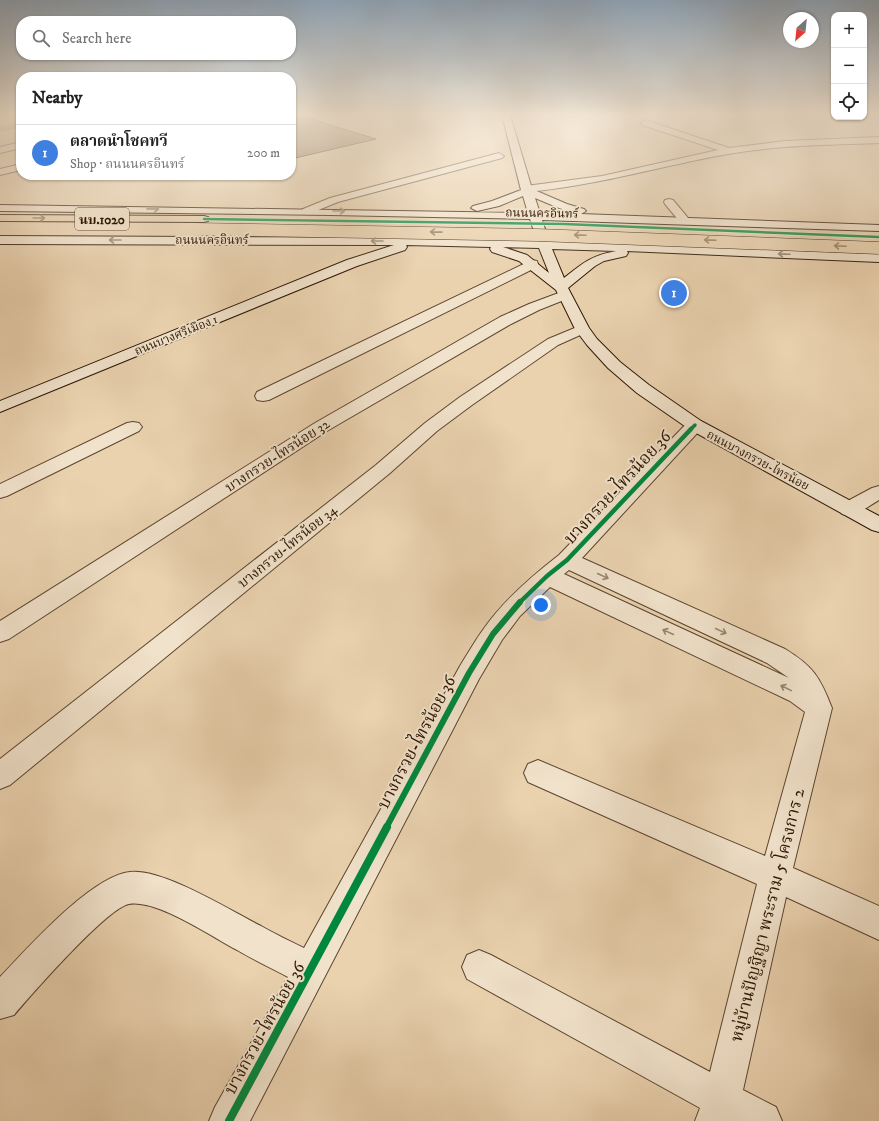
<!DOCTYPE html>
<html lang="en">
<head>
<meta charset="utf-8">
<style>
	:root { --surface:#fff; --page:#f6f6f6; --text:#222; --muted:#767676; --line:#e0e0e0; --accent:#d93025 }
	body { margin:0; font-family:"IM FELL DW Pica","Noto Serif Thai",serif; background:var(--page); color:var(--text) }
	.controls { position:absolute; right:12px; top:12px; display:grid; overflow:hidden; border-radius:8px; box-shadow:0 1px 3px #0004 }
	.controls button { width:36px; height:36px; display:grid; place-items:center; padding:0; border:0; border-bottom:1px solid var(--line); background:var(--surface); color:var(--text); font:20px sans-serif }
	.compass { position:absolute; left:783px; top:12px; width:36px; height:36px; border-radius:50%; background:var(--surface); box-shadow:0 1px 3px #0004; rotate:207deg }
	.you { position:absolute; left:541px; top:605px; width:14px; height:14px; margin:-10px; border:3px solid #fff; border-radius:50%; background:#1a73e8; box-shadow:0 0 0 6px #1a73e833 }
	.badge { display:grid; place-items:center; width:26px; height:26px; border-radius:50%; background:var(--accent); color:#fff; font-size:13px; font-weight:700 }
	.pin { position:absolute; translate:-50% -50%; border:2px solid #fff; box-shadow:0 1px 4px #0006 }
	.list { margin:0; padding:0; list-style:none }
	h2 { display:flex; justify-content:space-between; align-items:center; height:52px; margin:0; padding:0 16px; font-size:17px }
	h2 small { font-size:13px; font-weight:400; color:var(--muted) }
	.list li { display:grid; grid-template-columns:26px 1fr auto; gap:12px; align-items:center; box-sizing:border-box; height:56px; padding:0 16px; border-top:1px solid var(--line) }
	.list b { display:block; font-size:15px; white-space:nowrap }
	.list p { margin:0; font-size:13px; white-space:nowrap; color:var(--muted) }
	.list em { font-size:13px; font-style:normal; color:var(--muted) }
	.icon { flex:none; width:22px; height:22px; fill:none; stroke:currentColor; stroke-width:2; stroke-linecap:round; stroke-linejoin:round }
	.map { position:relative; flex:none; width:879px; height:1121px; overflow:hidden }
	.search { position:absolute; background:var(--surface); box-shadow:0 1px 3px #0004; left:16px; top:16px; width:280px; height:44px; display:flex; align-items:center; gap:10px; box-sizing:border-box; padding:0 14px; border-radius:16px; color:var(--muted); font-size:15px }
	.panel { position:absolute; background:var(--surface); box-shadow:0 1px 3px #0004; left:16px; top:72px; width:280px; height:108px; border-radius:16px }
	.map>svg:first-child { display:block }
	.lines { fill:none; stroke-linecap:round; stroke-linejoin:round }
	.canal { fill:#a99275; fill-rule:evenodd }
	.building { fill:#8f785c; stroke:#2c1603 }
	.street-casing { stroke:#5c452e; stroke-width:2 }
	.secondary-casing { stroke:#2c1603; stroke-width:2 }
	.primary-casing { stroke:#2c1603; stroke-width:2 }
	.street { fill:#f1e2cb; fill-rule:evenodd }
	.secondary { fill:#f1e2cb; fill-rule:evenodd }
	.primary { fill:#ead2af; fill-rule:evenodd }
	.primary-bridge-casing { stroke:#2c1603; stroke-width:13; stroke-linecap:butt }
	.primary-bridge { stroke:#ead2af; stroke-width:12 }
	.cycleway-far4-casing { stroke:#f1e2cb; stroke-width:4 }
	.cycleway-far3-casing { stroke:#f1e2cb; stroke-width:5.5 }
	.cycleway-far2-casing { stroke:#f1e2cb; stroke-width:7 }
	.cycleway-far1-casing { stroke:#f1e2cb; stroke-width:8 }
	.cycleway-casing { stroke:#f1e2cb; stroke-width:10 }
	.cycleway-far4 { stroke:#00873e; stroke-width:2.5 }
	.cycleway-far3 { stroke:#00873e; stroke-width:3.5 }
	.cycleway-far2 { stroke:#00873e; stroke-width:4.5 }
	.cycleway-far1 { stroke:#00873e; stroke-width:6 }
	.cycleway { stroke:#00873e; stroke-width:8 }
	.oneway { stroke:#988671 }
	.oneway2 { stroke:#947d62 }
	.labels { text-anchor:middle; stroke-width:4; stroke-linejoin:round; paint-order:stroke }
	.far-street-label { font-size:12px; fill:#2c1603; stroke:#f1e2cb }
	.shield { fill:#f1e2cb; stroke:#67533f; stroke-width:1 }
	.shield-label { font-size:13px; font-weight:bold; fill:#2c1603 }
	.street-label { font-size:14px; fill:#2c1603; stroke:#f1e2cb }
	.near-street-label { font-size:17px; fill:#2c1603; stroke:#f1e2cb }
</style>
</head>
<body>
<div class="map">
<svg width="879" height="1121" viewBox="0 0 879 1121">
	<rect width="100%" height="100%" fill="#ead2af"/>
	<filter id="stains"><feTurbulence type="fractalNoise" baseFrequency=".005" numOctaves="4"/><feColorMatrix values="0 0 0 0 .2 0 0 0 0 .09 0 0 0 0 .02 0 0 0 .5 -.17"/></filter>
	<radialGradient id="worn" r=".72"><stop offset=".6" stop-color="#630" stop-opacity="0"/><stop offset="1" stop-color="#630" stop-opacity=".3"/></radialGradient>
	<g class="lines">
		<!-- canal -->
		<path class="canal" d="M 21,122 L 21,128 L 0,132 L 0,126 Z"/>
	</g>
	<!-- building -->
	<path class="building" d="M 301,116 L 376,139 L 291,159 L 291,118 Z"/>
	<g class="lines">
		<!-- street casing -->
		<g class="street-casing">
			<path id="street" d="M 645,120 L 729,148 L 785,141 L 879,137 L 879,143 C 829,145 778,145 728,154 C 660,166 595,186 526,192 L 521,189 L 526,186 L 602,176 L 718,150 L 642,125 L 641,123 Z
				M 21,142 L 21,148 L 0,153 L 0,147 Z
				M 499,153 L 504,156 L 502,158 L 338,202 L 311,213 L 303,213 L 301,211 L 303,209 L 330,198 Z
				M 21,164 L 21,170 L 0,175 L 0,169 Z
				M 669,199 L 673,200 L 688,218 L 690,220 L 688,222 L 680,222 L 665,204 L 664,202 L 665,200 Z
				M 532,260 L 537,261 L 538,264 L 537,267 L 269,400 L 263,401 L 257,400 L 255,396 L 257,392 Z
				M 564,291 L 569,292 L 571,295 L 569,298 L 539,310 L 511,324 L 327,431 L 9,639 L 0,642 L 0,621 L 315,423 L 500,317 L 529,304 Z
				M 582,325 L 587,326 L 589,329 L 587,332 L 558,345 L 472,405 L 437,431 L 390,473 L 10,785 L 0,789 L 0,759 L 376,465 L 425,423 L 460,397 L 548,339 Z
				M 695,420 L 701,421 L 704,425 L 701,429 L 582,558 L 785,649 C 813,666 820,677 832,708 L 793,868 L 879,906 L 879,940 L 786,897 L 743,1090 L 776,1107 L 782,1121 L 695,1121 L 700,1108 L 467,979 L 462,967 L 467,955 L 479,950 L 491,955 L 710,1072 L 757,884 L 528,782 L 524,773 L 528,764 L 538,760 L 765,856 L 805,712 L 790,701 L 550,587 L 520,616 L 502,640 L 479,679 L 250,1121 L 209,1121 L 215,1107 L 288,977 C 271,968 254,960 237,950 C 212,937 157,899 129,904 C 107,908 32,994 14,1015 L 0,1019 L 0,977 C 27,949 91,876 130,872 C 163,868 231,911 261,926 C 275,934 290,941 304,948 L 460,666 C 468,653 476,639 485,627 C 505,599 532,576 559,555 L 689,421 ZM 569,570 L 767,663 L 789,678 L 564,574 Z
				M 133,422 L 139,423 L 142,427 L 139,431 L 7,496 L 0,498 L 0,484 L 127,423 Z
				M 879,486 L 879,500 C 867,507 856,517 842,514 L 839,509 L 842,504 L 872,488 Z"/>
		</g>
		<!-- secondary casing -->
		<g class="secondary-casing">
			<path id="secondary" d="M 502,115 L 510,115 L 532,189 L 567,204 L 584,209 L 586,211 L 581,214 L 879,225 L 879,231 L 542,220 L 549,241 L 879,254 L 879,262 L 627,251 L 628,253 L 626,256 L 604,261 L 595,266 L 568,288 L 589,328 L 597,339 L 620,362 L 649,385 L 701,421 L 879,516 L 879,532 L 872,530 L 689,429 L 637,393 L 608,368 L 587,345 L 575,329 L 556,290 L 519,261 L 492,252 L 490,249 L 491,247 L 406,245 L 407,247 L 405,250 L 357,266 L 0,412 L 0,401 L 347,260 L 394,245 L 0,244 L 0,236 L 444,238 L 537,241 L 530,219 L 330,215 L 0,211 L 0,205 L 528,213 L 523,196 L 499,206 L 477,211 L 471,208 L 473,206 L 492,201 L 521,190 ZM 535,198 L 559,208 L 578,214 L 540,213 ZM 503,247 L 539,248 L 549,273 L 527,255 ZM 552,249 L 616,251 C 591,256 584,262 564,278 Z"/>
		</g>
		<!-- primary casing -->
		<g class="primary-casing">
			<path id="primary" d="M 0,215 L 204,216 L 208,217 L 210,219 L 208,221 L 204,222 L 0,221 Z"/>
		</g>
		<!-- street -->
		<use href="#street" class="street"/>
		<!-- secondary -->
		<use href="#secondary" class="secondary"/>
		<!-- primary -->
		<use href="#primary" class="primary"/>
		<!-- primary-bridge casing -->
		<g class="primary-bridge-casing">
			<path id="primary-bridge" d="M 195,229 L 537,235 L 879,248"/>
		</g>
		<!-- primary-bridge -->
		<use href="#primary-bridge" class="primary-bridge"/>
		<!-- cycleway-far4 casing -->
		<g class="cycleway-far4-casing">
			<path id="cycleway-far4" d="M 204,219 L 564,224 L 879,237"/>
		</g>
		<!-- cycleway-far3 casing -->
		<g class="cycleway-far3-casing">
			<path id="cycleway-far3" d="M 690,430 L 695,425"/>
		</g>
		<!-- cycleway-far2 casing -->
		<g class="cycleway-far2-casing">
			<path id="cycleway-far2" d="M 519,603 L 547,576 L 567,560 L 691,429"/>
		</g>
		<!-- cycleway-far1 casing -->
		<g class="cycleway-far1-casing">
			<path id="cycleway-far1" d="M 386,828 L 469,673 L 493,634 L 520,602"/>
		</g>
		<!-- cycleway casing -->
		<g class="cycleway-casing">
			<path id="cycleway" d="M 229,1121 L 387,827"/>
		</g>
		<!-- cycleway-far4 -->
		<use href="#cycleway-far4" class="cycleway-far4"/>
		<!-- cycleway-far3 -->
		<use href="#cycleway-far3" class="cycleway-far3"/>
		<!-- cycleway-far2 -->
		<use href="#cycleway-far2" class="cycleway-far2"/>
		<!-- cycleway-far1 -->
		<use href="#cycleway-far1" class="cycleway-far1"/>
		<!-- cycleway -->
		<use href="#cycleway" class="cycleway"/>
	</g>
	<!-- one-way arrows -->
	<defs><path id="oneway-shaft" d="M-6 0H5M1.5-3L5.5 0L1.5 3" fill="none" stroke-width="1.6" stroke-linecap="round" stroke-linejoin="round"/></defs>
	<g class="oneway">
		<use href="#oneway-shaft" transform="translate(153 209) rotate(1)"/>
		<use href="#oneway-shaft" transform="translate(339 211)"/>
		<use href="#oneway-shaft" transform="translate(115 240) rotate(-180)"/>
		<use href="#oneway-shaft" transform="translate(377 241) rotate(-180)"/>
		<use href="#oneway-shaft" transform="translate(784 254) rotate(-178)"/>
		<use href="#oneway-shaft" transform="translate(603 576) rotate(25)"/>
		<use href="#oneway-shaft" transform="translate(721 631) rotate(25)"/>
		<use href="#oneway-shaft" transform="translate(668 632) rotate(-155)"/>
		<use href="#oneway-shaft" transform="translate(786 688) rotate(-154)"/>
	</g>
	<g class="oneway2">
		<use href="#oneway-shaft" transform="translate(39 218)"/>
		<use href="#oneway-shaft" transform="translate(436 232) rotate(-179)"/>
		<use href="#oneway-shaft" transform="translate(580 235) rotate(-178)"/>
		<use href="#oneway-shaft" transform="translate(710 240) rotate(-178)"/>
		<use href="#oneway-shaft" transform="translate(840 246) rotate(-177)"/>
	</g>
	<!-- sky -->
	<linearGradient id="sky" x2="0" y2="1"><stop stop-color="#8fa6ba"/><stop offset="0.42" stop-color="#f6ebdb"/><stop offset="1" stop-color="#f6ebdb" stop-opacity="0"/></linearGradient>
	<rect width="879" height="272" fill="url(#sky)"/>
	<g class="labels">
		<!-- far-street labels -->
		<g class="far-street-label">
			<text transform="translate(542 213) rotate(1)" y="4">ถนนนครอินทร์</text>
			<text x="212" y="244">ถนนนครอินทร์</text>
			<text transform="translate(176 335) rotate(-22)" y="4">ถนนบางศรีเมือง 1</text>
			<text transform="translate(758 460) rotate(28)" y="4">ถนนบางกรวย-ไทรน้อย</text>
		</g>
		<!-- shield labels -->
		<rect class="shield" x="75" y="208" width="54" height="22" rx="3"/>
		<g class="shield-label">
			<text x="102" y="224">นบ.1020</text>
		</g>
		<!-- street labels -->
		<g class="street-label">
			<text transform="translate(277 455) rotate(-33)" y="5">บางกรวย-ไทรน้อย 32</text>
			<text transform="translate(287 546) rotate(-39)" y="5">บางกรวย-ไทรน้อย 34</text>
		</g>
		<!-- near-street labels -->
		<g class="near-street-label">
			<text transform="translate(617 487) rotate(-47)" y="6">บางกรวย-ไทรน้อย 36</text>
			<text transform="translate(416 742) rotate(-62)" y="6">บางกรวย-ไทรน้อย 36</text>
			<text transform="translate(767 915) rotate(-76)" y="6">หมู่บ้านปัญฐิญา พระราม 5 โครงการ 2</text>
			<text transform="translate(264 1028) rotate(-61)" y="6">บางกรวย-ไทรน้อย 36</text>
		</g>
	</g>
	<rect width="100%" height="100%" filter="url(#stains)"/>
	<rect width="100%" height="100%" fill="url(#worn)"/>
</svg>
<div class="controls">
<button>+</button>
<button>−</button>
<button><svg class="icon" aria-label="locate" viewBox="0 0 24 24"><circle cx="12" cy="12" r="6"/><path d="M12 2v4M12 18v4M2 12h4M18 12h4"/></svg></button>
</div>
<svg class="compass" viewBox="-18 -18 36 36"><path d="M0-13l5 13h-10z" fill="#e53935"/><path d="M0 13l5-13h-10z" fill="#767676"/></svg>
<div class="you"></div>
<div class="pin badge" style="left:674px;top:293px;background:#3f7fe0">1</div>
<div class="search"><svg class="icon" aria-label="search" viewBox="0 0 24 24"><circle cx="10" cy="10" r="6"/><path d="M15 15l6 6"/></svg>Search here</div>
<section class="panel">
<h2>Nearby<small></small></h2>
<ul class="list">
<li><span class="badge" style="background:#3f7fe0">1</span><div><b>ตลาดนำโชคทวี</b><p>Shop · ถนนนครอินทร์</p></div><em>200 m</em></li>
</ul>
</section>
</div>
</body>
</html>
